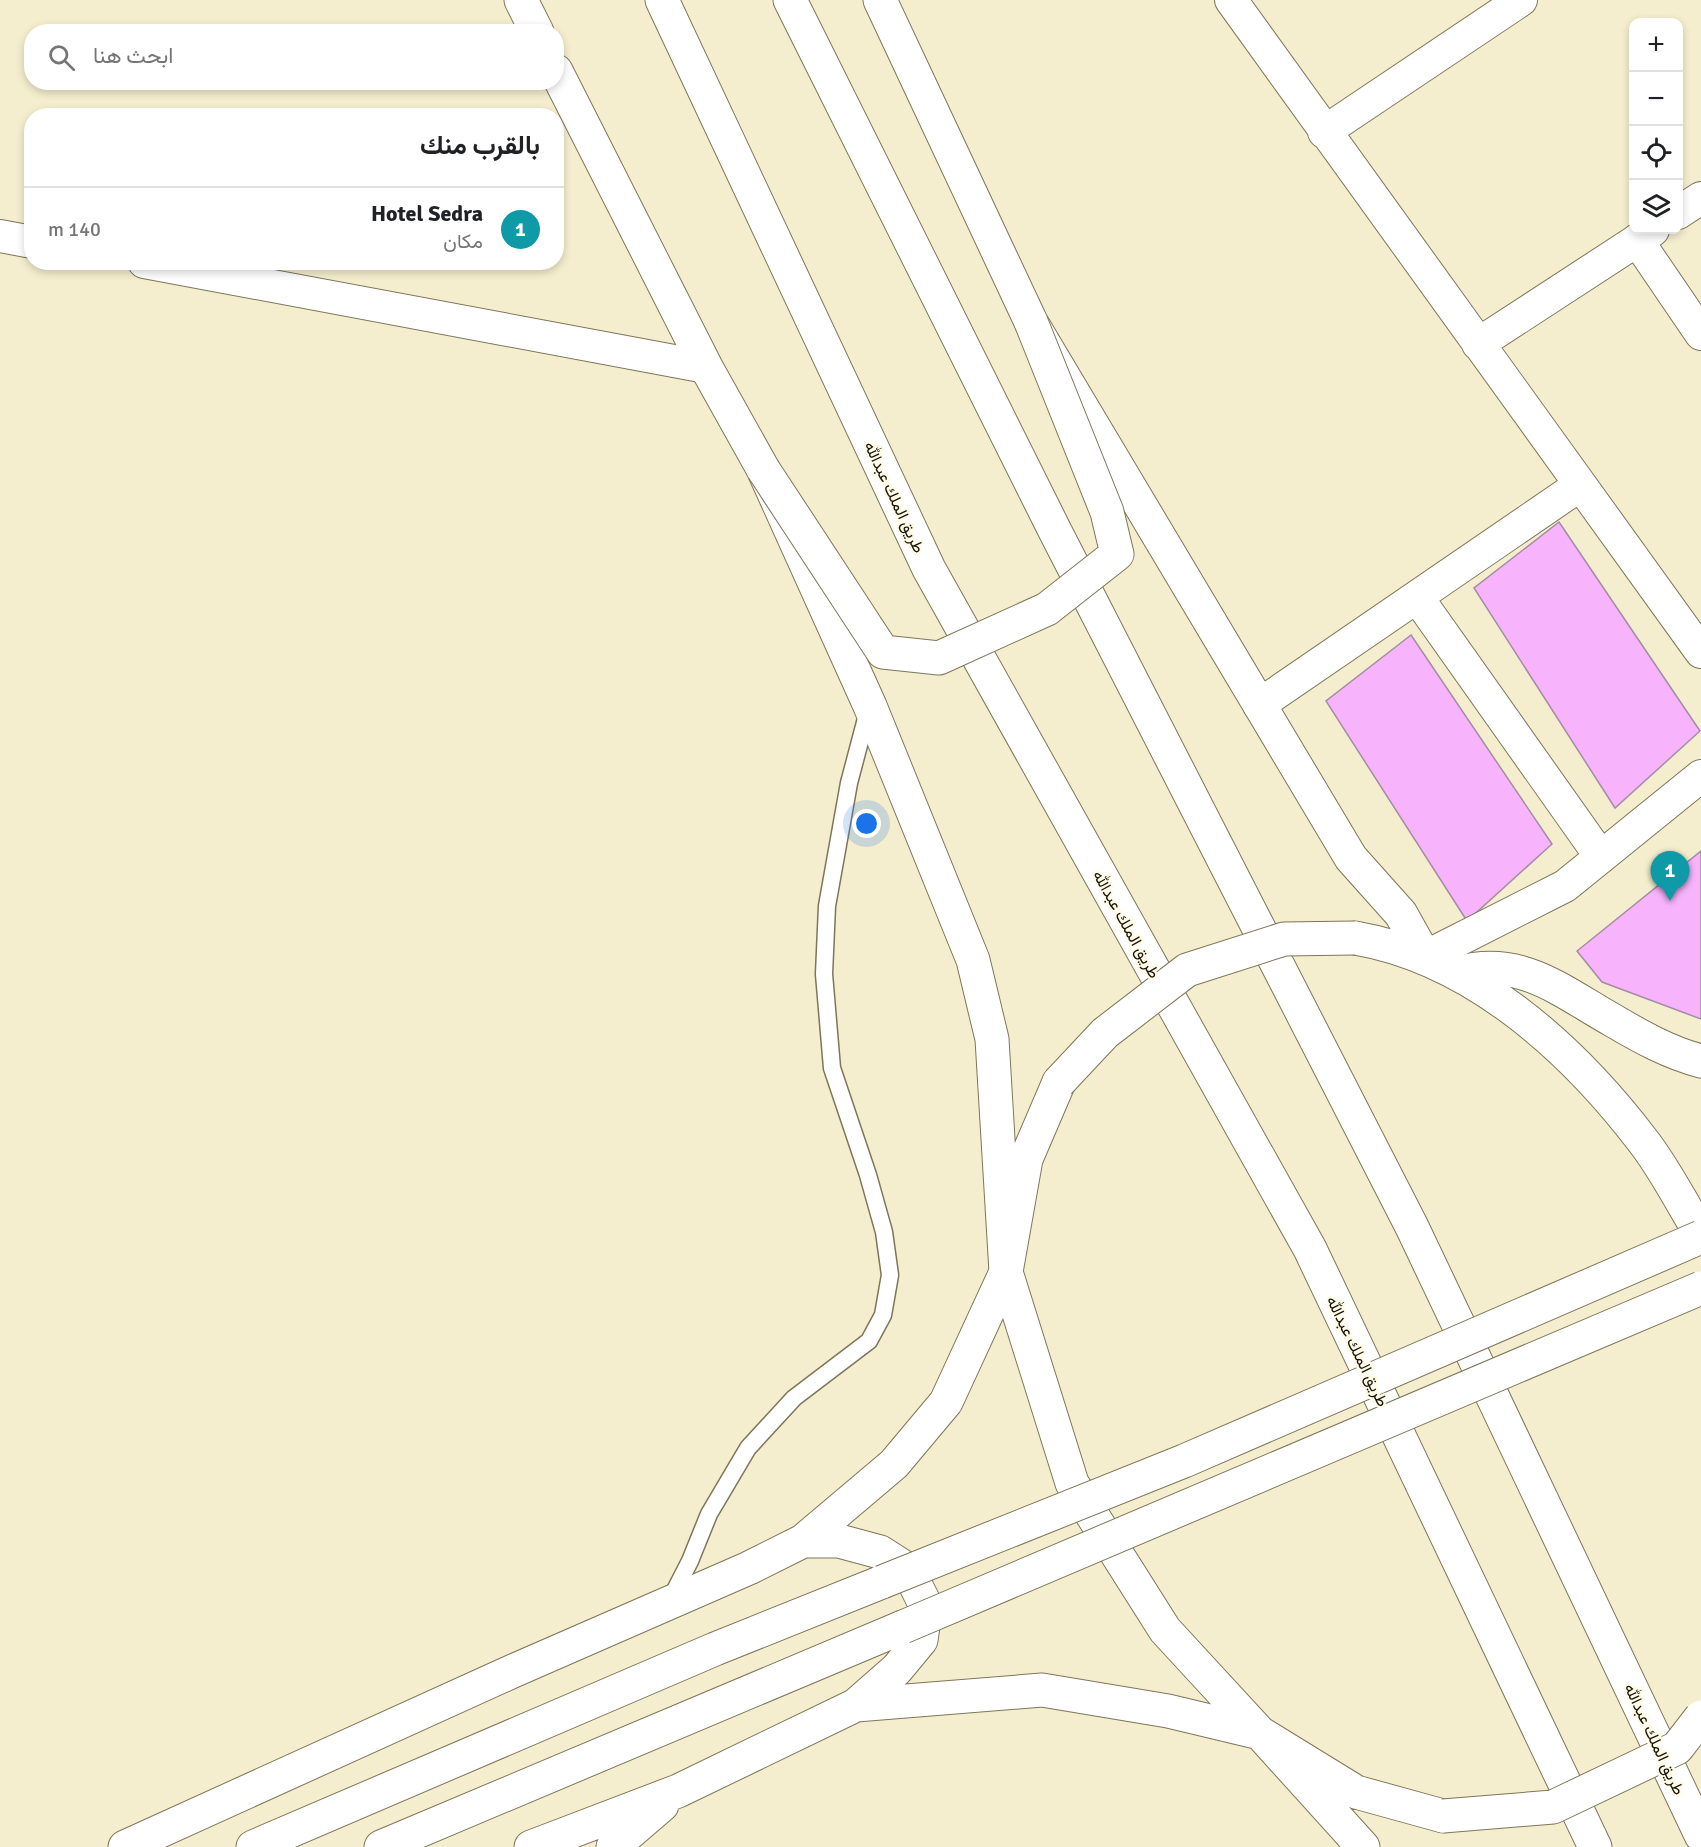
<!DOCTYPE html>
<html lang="ar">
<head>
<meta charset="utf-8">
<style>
	:root { --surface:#fff; --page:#f6f6f6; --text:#202124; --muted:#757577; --line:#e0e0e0; --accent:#bf489f }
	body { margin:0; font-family:Signika,Vazirmatn,sans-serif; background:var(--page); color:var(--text); direction:rtl }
	.controls { position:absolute; right:18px; top:18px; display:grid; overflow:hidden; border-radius:12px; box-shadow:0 3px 9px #0003 }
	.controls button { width:54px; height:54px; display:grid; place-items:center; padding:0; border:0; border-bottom:2px solid var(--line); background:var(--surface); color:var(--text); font:30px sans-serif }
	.you { position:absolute; left:867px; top:824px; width:21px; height:21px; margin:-15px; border:4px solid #fff; border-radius:50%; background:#1a73e8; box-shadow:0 0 0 9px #1a73e833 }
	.badge { display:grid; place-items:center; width:39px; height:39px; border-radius:50%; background:var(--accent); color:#fff; font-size:20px; font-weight:700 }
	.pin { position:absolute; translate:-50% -50px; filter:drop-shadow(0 2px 3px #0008) }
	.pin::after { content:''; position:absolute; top:32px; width:21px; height:18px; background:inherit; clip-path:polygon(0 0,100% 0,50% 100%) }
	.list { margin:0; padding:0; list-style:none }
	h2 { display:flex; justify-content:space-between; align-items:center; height:78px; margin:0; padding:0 24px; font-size:26px }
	h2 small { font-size:20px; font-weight:400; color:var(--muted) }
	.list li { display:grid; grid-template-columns:39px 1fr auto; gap:18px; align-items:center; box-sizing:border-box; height:84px; padding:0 24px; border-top:2px solid var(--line) }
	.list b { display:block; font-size:22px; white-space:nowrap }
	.list p { margin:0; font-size:20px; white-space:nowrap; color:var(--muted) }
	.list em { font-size:20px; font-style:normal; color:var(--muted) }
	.icon { flex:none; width:33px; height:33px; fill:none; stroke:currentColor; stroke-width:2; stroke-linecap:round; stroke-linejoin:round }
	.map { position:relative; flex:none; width:1701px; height:1847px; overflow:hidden; direction:ltr }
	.search { position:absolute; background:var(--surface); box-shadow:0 3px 9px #0003; left:24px; top:24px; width:540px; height:66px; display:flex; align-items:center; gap:15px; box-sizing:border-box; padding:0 21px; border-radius:24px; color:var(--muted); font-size:22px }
	.panel { position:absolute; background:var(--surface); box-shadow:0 3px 9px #0003; left:24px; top:108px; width:540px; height:162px; border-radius:24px; direction:rtl }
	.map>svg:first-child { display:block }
	.building { fill:#f8b3fd; stroke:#a38da5; stroke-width:1.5 }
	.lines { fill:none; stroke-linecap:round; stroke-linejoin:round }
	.lane-casing { stroke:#7d765a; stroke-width:19 }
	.street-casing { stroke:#7d765a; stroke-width:34 }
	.secondary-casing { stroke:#7d765a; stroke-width:35 }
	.highway-casing { stroke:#7d765a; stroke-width:35 }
	.lane { stroke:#fff; stroke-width:16 }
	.street { stroke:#fff; stroke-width:32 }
	.secondary { stroke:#fff; stroke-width:33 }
	.highway { stroke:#fff; stroke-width:33 }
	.secondary-bridge-casing { stroke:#7d765a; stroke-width:35; stroke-linecap:butt }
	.secondary-bridge { stroke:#fff; stroke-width:33 }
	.labels { text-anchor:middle; stroke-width:5; stroke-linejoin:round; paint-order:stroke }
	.street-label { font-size:16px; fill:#161408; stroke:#fffbe8 }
</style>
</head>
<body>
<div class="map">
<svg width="1701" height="1847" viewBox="0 0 1701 1847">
	<rect width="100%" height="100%" fill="#f5eece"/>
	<!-- building -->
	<path class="building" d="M 1559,522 L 1700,731 L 1615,808 L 1474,588 Z
		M 1411,635 L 1552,844 L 1467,921 L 1326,701 Z
		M 1701,851 L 1701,1019 L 1602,982 L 1577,951 Z"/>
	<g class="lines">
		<!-- lane casing -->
		<g class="lane-casing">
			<path id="lane" d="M 671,1598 L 690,1561 L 709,1514 L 748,1448 L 794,1398 L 869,1341 L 883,1315 L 890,1275 L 884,1232 L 868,1175 L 832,1068 L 824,974 L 827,906 L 849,783 L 868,711"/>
		</g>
		<!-- street casing -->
		<g class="street-casing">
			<path id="street" d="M 1231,0 L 1701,652
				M 1324,132 L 1521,0
				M 1678,213 L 1701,198
				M 0,236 L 32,242
				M 1637,240 L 1701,334
				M 144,262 L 706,367
				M 1478,344 L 1653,230
				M 1417,597 L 1601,857
				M 1259,705 L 1580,485
				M 1425,957 L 1565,886 L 1701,776"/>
		</g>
		<!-- secondary casing -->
		<g class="secondary-casing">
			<path id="secondary" d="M 521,0 L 537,32
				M 880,0 L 1031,322 L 1351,858 L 1401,914 L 1425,957
				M 1355,938 C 1473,958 1572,1048 1643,1141 C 1665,1169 1682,1204 1701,1234
				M 1458,973 C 1521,955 1562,992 1614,1021 C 1641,1037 1670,1053 1701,1061
				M 1059,1082 L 1026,1159 L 1006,1272 L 1072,1483 L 1165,1630 L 1260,1733 L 1356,1792 L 1443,1816
				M 803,1541 L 839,1541 L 880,1552 L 908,1570 L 926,1606 L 921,1640 L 897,1669 L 856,1705
				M 125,1847 L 513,1671 L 749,1568 L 803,1541 L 894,1464 L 946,1402 L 1006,1272 L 992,1039 L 973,960 L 870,706 L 763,469 L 706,367 L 556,71
				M 253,1847 L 715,1649 L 882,1582
				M 381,1847 L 903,1627
				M 531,1847 L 678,1791 L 856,1705 L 1042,1690 L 1168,1711 L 1260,1733 L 1363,1847
				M 613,1847 L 662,1805"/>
		</g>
		<!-- highway casing -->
		<g class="highway-casing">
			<path id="highway" d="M 662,0 L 929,569 L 1310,1249 L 1595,1847
				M 790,0 L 1054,529 L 1412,1227 L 1701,1835"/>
		</g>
		<!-- lane -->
		<use href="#lane" class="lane"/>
		<!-- street -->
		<use href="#street" class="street"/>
		<!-- secondary -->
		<use href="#secondary" class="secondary"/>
		<!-- highway -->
		<use href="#highway" class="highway"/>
		<!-- secondary-bridge casing -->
		<g class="secondary-bridge-casing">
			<path id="secondary-bridge" d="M 763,469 L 883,652 L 939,658 L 1047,609 L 1117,554 L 1107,512 L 1031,322
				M 1059,1082 L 1105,1033 L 1187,970 L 1284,939 L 1355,938
				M 882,1582 L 1184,1461 L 1701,1237
				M 903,1627 L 1701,1288
				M 1443,1816 L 1553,1807 L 1677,1748 L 1701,1717"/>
		</g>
		<!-- secondary-bridge -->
		<use href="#secondary-bridge" class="secondary-bridge"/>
	</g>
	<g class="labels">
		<!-- street labels -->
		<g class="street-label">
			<text transform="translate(895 497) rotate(65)" y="6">طريق الملك عبدالله</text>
			<text transform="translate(1127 924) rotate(61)" y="6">طريق الملك عبدالله</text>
			<text transform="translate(1358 1351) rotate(64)" y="6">طريق الملك عبدالله</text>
			<text transform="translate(1655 1739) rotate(65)" y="6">طريق الملك عبدالله</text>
		</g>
	</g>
</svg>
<div class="controls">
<button>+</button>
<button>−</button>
<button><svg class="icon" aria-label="locate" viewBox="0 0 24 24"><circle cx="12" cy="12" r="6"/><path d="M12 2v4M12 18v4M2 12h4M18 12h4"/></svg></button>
<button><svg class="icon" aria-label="layers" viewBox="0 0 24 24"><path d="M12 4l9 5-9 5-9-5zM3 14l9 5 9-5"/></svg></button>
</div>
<div class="you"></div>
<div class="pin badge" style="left:1670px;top:901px;background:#0f9aa8">1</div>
<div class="search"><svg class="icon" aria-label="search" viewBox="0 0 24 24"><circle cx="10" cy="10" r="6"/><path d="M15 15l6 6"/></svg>ابحث هنا</div>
<section class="panel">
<h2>بالقرب منك<small></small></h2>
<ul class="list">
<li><span class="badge" style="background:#0f9aa8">1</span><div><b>Hotel Sedra</b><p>مكان</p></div><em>140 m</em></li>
</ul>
</section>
</div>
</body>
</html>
